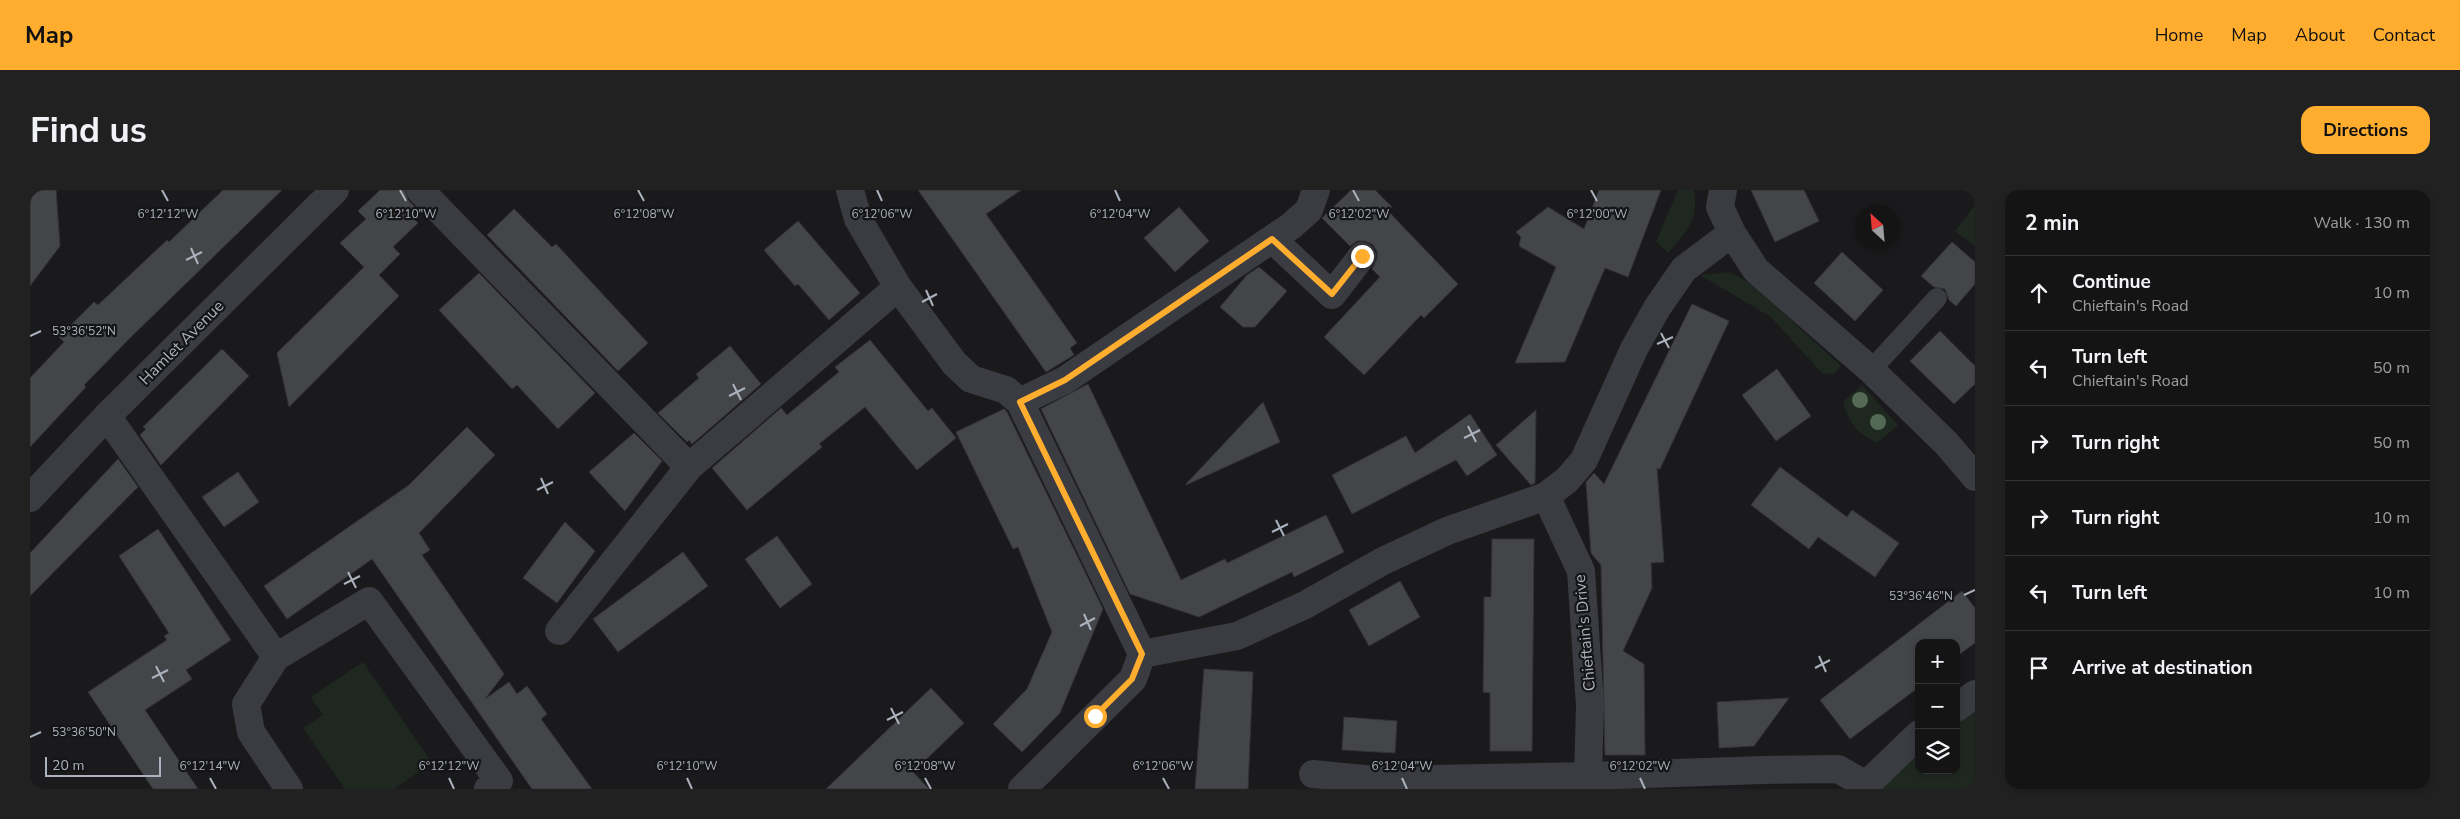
<!DOCTYPE html>
<html lang="en">
<head>
<meta charset="utf-8">
<style>
	:root { --surface:#141415; --page:#212122; --text:#f1f3f6; --muted:#9d9ea0; --line:#333334; --accent:#ffad2f }
	body { margin:0; font-family:"Nunito Sans",sans-serif; background:var(--page); color:var(--text) }
	.controls { position:absolute; right:15px; bottom:15px; display:grid; overflow:hidden; border-radius:10px; box-shadow:0 2px 8px #0003 }
	.controls button { width:45px; height:45px; display:grid; place-items:center; padding:0; border:0; border-bottom:1px solid var(--line); background:var(--surface); color:var(--text); font:25px sans-serif }
	.compass { position:absolute; left:1825px; top:15px; width:45px; height:45px; border-radius:50%; background:var(--surface); box-shadow:0 2px 8px #0003; rotate:334deg }
	.scale { position:absolute; left:15px; bottom:12px; width:116px; box-sizing:border-box; padding-left:5px; border:2px solid #abb2bd; border-top:0; font-size:14px; line-height:18px; white-space:nowrap; color:#abb2bd; -webkit-text-stroke:4px #151517; paint-order:stroke }
	.stop { position:absolute; width:15px; height:15px; margin:-11px; border:4px solid #ffad2f; border-radius:50%; background:#fff }
	.stop.end { background:#ffad2f; border-color:#fff; box-shadow:0 1px 5px #0008 }
	.list { margin:0; padding:0; list-style:none }
	h2 { display:flex; justify-content:space-between; align-items:center; height:65px; margin:0; padding:0 20px; font-size:21px }
	h2 small { font-size:16px; font-weight:400; color:var(--muted) }
	.list li { display:grid; grid-template-columns:32px 1fr auto; gap:15px; align-items:center; box-sizing:border-box; height:75px; padding:0 20px; border-top:1px solid var(--line) }
	.list b { display:block; font-size:19px; white-space:nowrap }
	.list p { margin:0; font-size:16px; white-space:nowrap; color:var(--muted) }
	.list em { font-size:16px; font-style:normal; color:var(--muted) }
	.icon { flex:none; width:28px; height:28px; fill:none; stroke:currentColor; stroke-width:2; stroke-linecap:round; stroke-linejoin:round }
	.map { position:relative; flex:none; width:1945px; height:599px; overflow:hidden; border-radius:15px }
	header { display:flex; align-items:center; gap:30px; box-sizing:border-box; height:70px; padding:0 25px; background:var(--accent); color:#111 }
	header strong { font-size:24px }
	nav { display:flex; gap:28px; margin-inline-start:auto; font-size:18px }
	.intro { display:flex; align-items:center; justify-content:space-between; box-sizing:border-box; height:120px; padding:0 30px }
	h1 { margin:0; font-size:35px }
	.button { padding:12px 22px; border-radius:15px; background:var(--accent); color:#111; font-size:18px; font-weight:700 }
	main { display:flex; gap:30px; padding:0 30px }
	aside { flex:1; background:var(--surface); border-radius:15px; box-shadow:0 2px 8px #0003 }
	.map>svg:first-child { display:block }
	.green { fill:#1f2820 }
	.building { fill:#444549; stroke:#343438 }
	.lines { fill:none; stroke-linecap:round; stroke-linejoin:round }
	.service { stroke:#3a3c42; stroke-width:20 }
	.pedestrian { stroke:#3a3c42; stroke-width:28 }
	.minor { stroke:#3a3c42; stroke-width:28 }
	.tree { fill:#536954 }
	.route { stroke:#ffad2f; stroke-width:6 }
	.ticks { fill:none; stroke:#abb2bd; stroke-width:2 }
	.labels { text-anchor:middle; stroke-width:4.5; stroke-linejoin:round; paint-order:stroke }
	.street-label { font-size:16px; fill:#abb2bd; stroke:#151517 }
	.ticks-label { font-size:12px; text-anchor:middle; fill:#abb2bd; stroke:#151517; stroke-width:4.5; stroke-linejoin:round; paint-order:stroke }
</style>
</head>
<body>
<header>
<strong>Map</strong>
<nav><a>Home</a><a>Map</a><a>About</a><a>Contact</a></nav>
</header>
<div class="intro"><h1>Find us</h1><a class="button">Directions</a></div>
<main>
<div class="map">
<svg width="1945" height="599" viewBox="0 0 1945 599">
	<rect width="100%" height="100%" fill="#1a1a1c"/>
	<!-- green -->
	<path class="green" d="M 1648,0 L 1664,0 C 1669,32 1657,38 1639,63 L 1626,52 Z
		M 1945,15 L 1945,56 L 1925,41 Z
		M 1699,82 L 1723,95 L 1811,176 L 1804,184 L 1792,183 L 1741,127 L 1670,85 Z
		M 1832,195 L 1868,235 L 1847,253 C 1826,242 1820,235 1813,212 Z
		M 333,472 L 402,573 L 364,599 L 315,599 L 273,538 L 293,525 L 281,507 Z
		M 1945,504 L 1945,599 L 1832,599 L 1889,544 L 1889,580 L 1926,580 L 1926,518 Z"/>
	<!-- building -->
	<path class="building" d="M 0,0 L 26,0 L 30,56 L 0,96 Z
		M 193,0 L 252,0 L 100,148 L 54,195 L 56,197 L 0,257 L 0,188 L 34,152 L 29,147 L 64,112 L 68,115 L 137,50 L 139,52 Z
		M 350,0 L 375,0 L 378,10 L 389,21 L 382,27 L 388,33 L 363,57 L 370,64 L 349,85 L 369,106 L 259,217 L 247,163 L 334,77 L 310,53 L 336,29 L 328,21 Z
		M 888,0 L 991,0 L 956,24 L 1047,153 L 1040,158 L 1044,165 L 1016,182 Z
		M 1321,0 L 1345,0 L 1362,17 L 1358,21 L 1428,94 L 1394,128 L 1391,125 L 1334,185 L 1294,147 L 1350,87 L 1342,79 L 1347,68 L 1347,61 L 1342,54 L 1334,51 L 1327,51 L 1320,56 L 1292,28 Z
		M 1569,0 L 1631,0 L 1598,87 L 1575,78 L 1535,172 L 1485,173 L 1526,77 L 1489,56 L 1491,47 L 1486,42 L 1518,17 L 1554,39 Z
		M 1721,0 L 1774,0 L 1789,31 L 1745,52 Z
		M 1149,17 L 1179,51 L 1145,82 L 1114,48 Z
		M 484,19 L 522,57 L 526,54 L 618,153 L 588,181 L 457,45 Z
		M 768,31 L 830,103 L 799,130 L 768,94 L 765,96 L 734,60 Z
		M 1922,52 L 1945,72 L 1945,94 L 1926,116 L 1919,110 L 1915,99 L 1904,97 L 1891,86 Z
		M 1812,62 L 1853,100 L 1825,131 L 1784,93 Z
		M 1229,77 L 1257,101 L 1225,137 L 1213,137 L 1190,117 L 1217,85 Z
		M 449,83 L 565,203 L 528,239 L 487,195 L 482,199 L 409,120 Z
		M 1662,114 L 1699,131 L 1630,279 L 1627,278 L 1634,372 L 1621,373 L 1622,398 L 1593,461 L 1614,474 L 1615,565 L 1575,565 L 1571,375 L 1561,363 L 1556,292 L 1564,283 L 1574,294 Z
		M 1910,141 L 1945,176 L 1945,194 L 1924,214 L 1880,171 Z
		M 840,150 L 898,221 L 902,218 L 926,248 L 887,280 L 835,217 L 789,254 L 792,257 L 717,320 L 682,278 L 751,218 L 757,225 L 809,182 L 805,177 Z
		M 700,156 L 731,194 L 662,254 L 659,250 L 657,252 L 628,223 L 669,188 L 666,184 Z
		M 192,159 L 219,186 L 131,275 L 110,245 L 116,239 L 113,237 Z
		M 1747,179 L 1781,226 L 1746,251 L 1712,205 Z
		M 1058,194 L 1151,390 L 1195,369 L 1197,373 L 1296,325 L 1314,362 L 1264,387 L 1262,382 L 1169,427 L 1100,404 L 1011,219 Z
		M 1233,212 L 1250,252 L 1156,295 L 1156,294 Z
		M 974,219 L 977,222 L 1073,419 L 1030,523 L 992,562 L 963,534 L 997,499 L 1022,442 L 988,357 L 983,359 L 926,242 Z
		M 1506,220 L 1505,293 L 1501,295 L 1466,255 Z
		M 1440,224 L 1467,265 L 1437,286 L 1426,270 L 1322,324 L 1302,285 L 1376,246 L 1385,263 Z
		M 437,237 L 465,265 L 389,343 L 400,360 L 392,365 L 474,484 L 455,509 L 479,492 L 487,504 L 497,496 L 517,524 L 511,529 L 562,599 L 502,599 L 342,369 L 257,429 L 234,396 L 379,295 Z
		M 604,243 L 632,271 L 595,321 L 559,282 Z
		M 88,269 L 108,297 L 0,406 L 0,363 Z
		M 1750,277 L 1817,327 L 1822,320 L 1869,353 L 1845,387 L 1788,347 L 1779,359 L 1721,315 Z
		M 208,282 L 229,312 L 194,337 L 172,307 Z
		M 535,332 L 565,361 L 527,413 L 493,388 Z
		M 128,339 L 201,450 L 156,480 L 162,489 L 115,520 L 168,599 L 123,599 L 58,502 L 137,450 L 134,446 L 139,443 L 89,366 Z
		M 747,346 L 782,394 L 750,418 L 715,369 Z
		M 1462,349 L 1504,349 L 1502,561 L 1460,561 L 1460,503 L 1453,502 L 1454,439 L 1454,407 L 1461,407 Z
		M 653,362 L 678,396 L 588,462 L 563,429 Z
		M 1370,391 L 1390,427 L 1339,456 L 1319,420 Z
		M 1932,401 L 1945,418 L 1945,453 L 1926,467 L 1926,453 L 1889,453 L 1889,497 L 1820,549 L 1790,510 Z
		M 1174,479 L 1223,482 L 1218,599 L 1165,599 Z
		M 901,498 L 934,533 L 883,582 L 899,599 L 796,599 Z
		M 1759,508 L 1724,556 L 1689,558 L 1687,512 Z
		M 1314,527 L 1367,531 L 1365,563 L 1312,560 Z"/>
	<g class="lines">
		<!-- service -->
		<path class="service" d="M 1841,180 L 1907,108"/>
		<!-- pedestrian -->
		<path class="pedestrian" d="M 1733,580 L 1808,579 L 1836,595"/>
		<!-- minor -->
		<path class="minor" d="M 390,0 L 659,277
			M 820,0 L 828,29 L 868,97 L 924,173 L 941,189 L 976,200 L 990,212 L 1112,464 L 1103,489 L 992,599
			M 1693,0 L 1690,17 L 1702,43 L 1726,80 L 1841,180 L 1916,253 L 1945,287
			M 1242,49 L 1302,105 L 1332,66
			M 990,212 L 1035,190 L 1261,36 L 1279,20 L 1286,0
			M 77,226 L 246,467
			M 1516,306 L 1551,381 L 1560,516 L 1558,586
			M 0,308 L 77,226 L 305,0
			M 529,441 L 659,277 L 868,97
			M 1112,464 L 1207,446 L 1275,415 L 1353,371 L 1417,341 L 1516,306 L 1537,290 L 1554,270 L 1604,159 L 1627,118 L 1654,79 L 1702,43
			M 1926,518 L 1945,504
			M 1283,584 L 1344,590 L 1558,586 L 1733,580
			M 259,599 L 221,542 L 216,514 L 246,467 L 339,411 L 469,591 L 458,599
			M 1832,599 L 1889,544"/>
	</g>
	<!-- trees -->
	<g class="tree">
		<circle cx="1830" cy="210" r="8"/>
		<circle cx="1848" cy="232" r="8"/>
	</g>
	<g class="lines">
		<!-- route -->
		<path class="route" d="M 1065,526 L 1102,489 L 1112,464 L 990,212 L 1035,190 L 1242,49 L 1302,104 L 1332,66"/>
	</g>
	<!-- ticks -->
	<path class="ticks" d="M 132,0 L 138,11M 370,0 L 376,11M 608,0 L 614,11M 847,0 L 852,11M 1085,0 L 1090,11M 1323,0 L 1329,11M 1561,0 L 1567,11M 161,58 L 168,74M 156,70 L 172,62M 896,100 L 903,116M 892,112 L 907,104M 1631,143 L 1639,158M 0,146 L 11,141M 1627,154 L 1643,147M 703,194 L 711,210M 699,206 L 715,198M 1438,236 L 1446,252M 1434,248 L 1450,240M 511,288 L 518,304M 507,300 L 523,292M 1246,330 L 1254,346M 1242,342 L 1258,334M 318,382 L 326,398M 314,394 L 330,386M 1934,405 L 1945,400M 1054,424 L 1061,440M 1050,436 L 1065,428M 1789,466 L 1796,482M 126,476 L 134,492M 1785,478 L 1800,470M 122,488 L 138,480M 861,518 L 869,534M 857,530 L 873,522M 0,547 L 11,542M 180,588 L 186,599M 419,588 L 424,599M 657,588 L 662,599M 895,588 L 901,599M 1133,588 L 1139,599M 1372,588 L 1377,599M 1610,588 L 1615,599"/>
	<g class="labels">
		<!-- street labels -->
		<g class="street-label">
			<text transform="translate(151 152) rotate(-45)" y="6">Hamlet Avenue</text>
			<text transform="translate(1554 443) rotate(-95)" y="6">Chieftain's Drive</text>
		</g>
	</g>
	<g class="ticks-label">
		<text x="138" y="28">6°12'12"W</text>
		<text x="1329" y="28">6°12'02"W</text>
		<text x="1567" y="28">6°12'00"W</text>
		<text x="376" y="28">6°12'10"W</text>
		<text x="614" y="28">6°12'08"W</text>
		<text x="852" y="28">6°12'06"W</text>
		<text x="1090" y="28">6°12'04"W</text>
		<text x="54" y="145">53°36'52"N</text>
		<text x="1891" y="410">53°36'46"N</text>
		<text x="54" y="546">53°36'50"N</text>
		<text x="180" y="580">6°12'14"W</text>
		<text x="419" y="580">6°12'12"W</text>
		<text x="657" y="580">6°12'10"W</text>
		<text x="895" y="580">6°12'08"W</text>
		<text x="1133" y="580">6°12'06"W</text>
		<text x="1372" y="580">6°12'04"W</text>
		<text x="1610" y="580">6°12'02"W</text>
	</g>
</svg>
<div class="controls">
<button>+</button>
<button>−</button>
<button><svg class="icon" aria-label="layers" viewBox="0 0 24 24"><path d="M12 4l9 5-9 5-9-5zM3 14l9 5 9-5"/></svg></button>
</div>
<svg class="compass" viewBox="-18 -18 36 36"><path d="M0-13l5 13h-10z" fill="#e53935"/><path d="M0 13l5-13h-10z" fill="#9d9ea0"/></svg>
<div class="scale">20 m</div>
<div class="stop" style="left:1065px;top:526px"></div>
<div class="stop end" style="left:1332px;top:66px"></div>
</div>
<aside>
<h2>2 min<small>Walk · 130 m</small></h2>
<ul class="list">
<li><svg class="icon" aria-label="ahead" viewBox="0 0 24 24"><path d="M12 20V5M6 11l6-6 6 6"/></svg><div><b>Continue</b><p>Chieftain's Road</p></div><em>10 m</em></li>
<li><svg class="icon" aria-label="left" viewBox="0 0 24 24"><path d="M17 20v-9H6M10 6l-5 5 5 5"/></svg><div><b>Turn left</b><p>Chieftain's Road</p></div><em>50 m</em></li>
<li><svg class="icon" aria-label="right" viewBox="0 0 24 24"><path d="M7 20v-9h11M14 6l5 5-5 5"/></svg><div><b>Turn right</b></div><em>50 m</em></li>
<li><svg class="icon" aria-label="right" viewBox="0 0 24 24"><path d="M7 20v-9h11M14 6l5 5-5 5"/></svg><div><b>Turn right</b></div><em>10 m</em></li>
<li><svg class="icon" aria-label="left" viewBox="0 0 24 24"><path d="M17 20v-9H6M10 6l-5 5 5 5"/></svg><div><b>Turn left</b></div><em>10 m</em></li>
<li><svg class="icon" aria-label="arrive" viewBox="0 0 24 24"><path d="M6 21V4h12l-3 4 3 4H6"/></svg><div><b>Arrive at destination</b></div></li>
</ul>
</aside>
</main>
</body>
</html>
